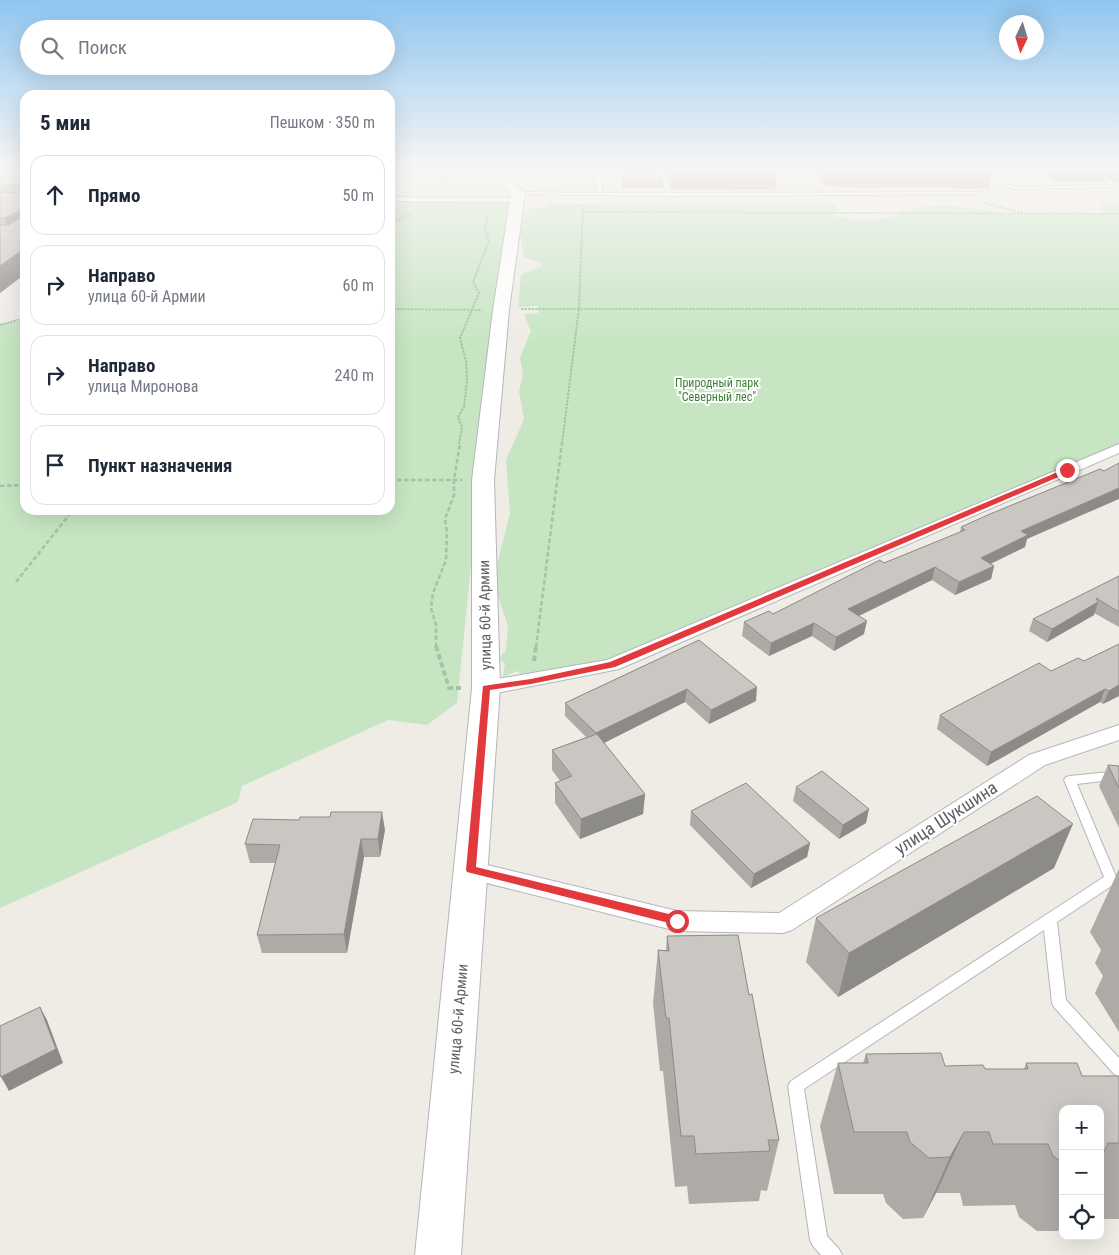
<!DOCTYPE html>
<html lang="ru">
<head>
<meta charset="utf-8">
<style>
	:root { --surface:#fff; --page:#f6f6f7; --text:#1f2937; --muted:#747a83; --line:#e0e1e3 }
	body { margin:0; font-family:"Roboto Condensed",sans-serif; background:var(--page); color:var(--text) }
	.controls { position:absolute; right:15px; bottom:15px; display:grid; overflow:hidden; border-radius:10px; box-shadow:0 5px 20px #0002 }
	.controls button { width:45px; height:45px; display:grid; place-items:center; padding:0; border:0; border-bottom:1px solid var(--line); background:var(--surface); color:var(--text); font:25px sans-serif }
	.compass { position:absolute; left:999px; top:15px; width:45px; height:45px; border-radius:50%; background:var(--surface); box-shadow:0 5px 20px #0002; rotate:184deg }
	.stop { position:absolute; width:15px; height:15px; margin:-11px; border:4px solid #e2393d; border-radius:50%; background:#fff }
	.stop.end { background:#e2393d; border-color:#fff; box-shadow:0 1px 5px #0008 }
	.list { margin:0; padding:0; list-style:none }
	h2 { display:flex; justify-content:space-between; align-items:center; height:65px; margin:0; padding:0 20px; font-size:21px }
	h2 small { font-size:16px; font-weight:400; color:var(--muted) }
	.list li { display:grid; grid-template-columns:32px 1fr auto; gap:15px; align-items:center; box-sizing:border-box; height:80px; margin:0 10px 10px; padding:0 10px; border:1px solid var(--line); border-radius:15px }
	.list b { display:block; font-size:19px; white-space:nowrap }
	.list p { margin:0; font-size:16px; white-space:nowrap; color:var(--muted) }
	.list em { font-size:16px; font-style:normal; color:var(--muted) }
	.icon { flex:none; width:28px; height:28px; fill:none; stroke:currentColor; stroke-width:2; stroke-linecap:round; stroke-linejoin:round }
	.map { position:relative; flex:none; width:1119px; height:1255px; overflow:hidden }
	.search { position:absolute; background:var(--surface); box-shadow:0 5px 20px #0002; left:20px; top:20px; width:375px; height:55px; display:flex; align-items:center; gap:12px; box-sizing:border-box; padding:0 18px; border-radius:28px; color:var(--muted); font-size:19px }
	.panel { position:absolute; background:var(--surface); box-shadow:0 5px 20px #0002; left:20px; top:90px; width:375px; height:425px; border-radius:15px }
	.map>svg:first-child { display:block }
	.green { fill:#c7e5c3 }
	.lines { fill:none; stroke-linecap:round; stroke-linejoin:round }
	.lane-casing { stroke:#b3b6ba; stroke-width:2 }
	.street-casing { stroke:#b3b6ba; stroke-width:2 }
	.secondary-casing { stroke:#b2b6ba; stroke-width:2 }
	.path-far2 { stroke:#9dc7a5; stroke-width:2; stroke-dasharray:2.5 1; stroke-linecap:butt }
	.path-far1 { stroke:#9dc7a5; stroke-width:2.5; stroke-dasharray:4.5 2.5; stroke-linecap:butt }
	.path { stroke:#9dc7a5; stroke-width:4; stroke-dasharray:5.5 3; stroke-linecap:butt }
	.lane { fill:#fff; fill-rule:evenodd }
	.street { fill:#fff; fill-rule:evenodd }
	.secondary { fill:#fff; fill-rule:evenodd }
	.wall { fill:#aeaba7 }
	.shaded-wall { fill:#8d8b88 }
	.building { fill:#cac7c2; stroke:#8d8b88 }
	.route { fill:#e2393d }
	.labels { text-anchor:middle; stroke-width:4; stroke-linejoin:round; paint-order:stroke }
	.far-park-label { font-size:12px; fill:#3d8138; stroke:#fff }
	.street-label { font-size:15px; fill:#5d6265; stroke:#fff }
	.near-street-label { font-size:18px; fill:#5d6265; stroke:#fff }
</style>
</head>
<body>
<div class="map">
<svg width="1119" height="1255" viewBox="0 0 1119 1255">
	<rect width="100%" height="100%" fill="#efece6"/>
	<!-- green -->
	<path class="green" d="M 390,200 L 511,201 L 501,252 L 491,322 L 496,323 L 457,703 L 427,725 L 388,720 L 242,786 L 238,802 L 0,908 L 0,324 L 25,320 L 25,510 L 390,510 Z
		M 1101,203 L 1119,203 L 1119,448 L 612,665 L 531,681 L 517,671 L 503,677 L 505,663 L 499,659 L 506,650 L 508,626 L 493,581 L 510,513 L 506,460 L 524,419 L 519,392 L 523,374 L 520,358 L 531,331 L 524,314 L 538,313 L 538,306 L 518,307 L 521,275 L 542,266 L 542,263 L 524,257 C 520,238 517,223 531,208 L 547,207 L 548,204 L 835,205 L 839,210 L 830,214 C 850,222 876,221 897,216 C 903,215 909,210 915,208 C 923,206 933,208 942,205 L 988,210 L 995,215 L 1104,215 Z"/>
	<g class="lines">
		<!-- lane casing -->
		<g class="lane-casing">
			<path id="lane" d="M 593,167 L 597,167 L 599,173 L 634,173 L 636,174 L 634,175 L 599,175 L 603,193 L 666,193 L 660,173 L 682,173 L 684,175 L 665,175 L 671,193 L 977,192 L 979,193 L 977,194 L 669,196 L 518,194 L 516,193 L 518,192 L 598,193 L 594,175 L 593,174 L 594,173 Z
				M 1087,167 L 1092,167 L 1116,186 L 1114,187 L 1015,189 L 1003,186 L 990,173 L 1031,170 L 1029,172 L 996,174 L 1007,184 L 1015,187 L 1109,185 Z
				M 762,173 L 832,173 L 834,174 L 832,175 L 764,175 Z
				M 390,197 L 518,198 L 521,200 L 518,202 L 390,201 Z
				M 1119,771 L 1119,779 L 1077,784 L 1117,879 L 1116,883 L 1057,922 L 1066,1000 L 1119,1058 L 1119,1076 L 1114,1074 L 1054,1007 L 1052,1003 L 1044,930 L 804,1089 L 827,1236 L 839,1249 L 842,1255 L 821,1255 L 813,1246 L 810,1240 L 788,1086 L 791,1081 L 1104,877 L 1064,780 L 1066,777 L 1070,776 Z"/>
		</g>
		<!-- street casing -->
		<g class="street-casing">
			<path id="street" d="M 1119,444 L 1119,453 L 619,669 L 486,695 L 479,693 L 476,688 L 479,683 L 486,681 L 607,660 Z
				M 1119,725 L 1119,740 L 1045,765 L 792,930 L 783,933 L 677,931 L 471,879 L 463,877 L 459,870 L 463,863 L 471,861 L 677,911 L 779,913 L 1029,755 Z"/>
		</g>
		<!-- secondary casing -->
		<g class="secondary-casing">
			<path id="secondary" d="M 485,167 L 498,167 L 525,193 L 509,310 L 494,480 L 500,688 L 461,1255 L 415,1255 L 472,688 L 472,480 L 493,310 L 511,194 Z"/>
		</g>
		<!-- path-far2 -->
		<path class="path-far2" d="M 440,188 L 447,167
			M 983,203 L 1023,213
			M 583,212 L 1119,214
			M 390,227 L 397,220 L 411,214
			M 390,309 L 482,310
			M 521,309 L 1119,309
			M 0,325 L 25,318
			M 459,444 L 462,427 L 458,417 L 464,407 L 467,380 L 466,361 L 460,338 L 479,293 L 473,282 L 489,241 L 485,228 L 488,213
			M 562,444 L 579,308 L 583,205"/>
		<!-- path-far1 -->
		<path class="path-far1" d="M 390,480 L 462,480
			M 0,486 L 25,485
			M 16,582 L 73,510
			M 436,647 L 436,625 L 431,608 L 433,593 L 446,560 L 447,532 L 445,519 L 454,495 L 454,480 L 460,443
			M 536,647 L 562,443"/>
		<!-- path -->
		<path class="path" d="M 436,646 L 449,688 L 461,688
			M 534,661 L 536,646"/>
		<!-- lane -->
		<use href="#lane" class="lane"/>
		<!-- street -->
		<use href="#street" class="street"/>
		<!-- secondary -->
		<use href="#secondary" class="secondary"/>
	</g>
	<!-- wall -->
	<path class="wall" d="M 0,167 L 25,167 L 25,274 L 0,293 Z
		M 616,167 L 658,167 L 657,171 L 621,171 L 621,170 L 616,170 Z
		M 664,167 L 778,167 L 775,189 L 672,189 L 668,177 L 668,171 L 666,171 Z
		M 813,167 L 994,167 L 989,189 L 951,188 L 950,187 L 859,188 L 827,186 L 819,177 L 820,172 L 816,172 Z
		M 1037,167 L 1119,167 L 1119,182 L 1114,182 L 1105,175 L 1102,182 L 1055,182 Z
		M 622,173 L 663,184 L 663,188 L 622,188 Z
		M 961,527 L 1027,539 L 1025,547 L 991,564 L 994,566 L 991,579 L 955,595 L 932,580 L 859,616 L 864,634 L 834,651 L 812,636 L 769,656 L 742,636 L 744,622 L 773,614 L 884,563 L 960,532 Z
		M 1119,576 L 1119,627 L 1094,613 L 1094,615 L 1047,642 L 1029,631 L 1033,619 Z
		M 699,640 L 756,701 L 709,724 L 685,702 L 604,743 L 645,794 L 643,814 L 580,839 L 555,803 L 555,783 L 560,781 L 552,770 L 552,750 L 586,737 L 565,716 L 565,703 Z
		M 1119,644 L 1119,696 L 1103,704 L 1100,702 L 987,766 L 937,729 L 940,715 L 1051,671 L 1084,661 Z
		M 1108,765 L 1119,766 L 1119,828 L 1099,786 Z
		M 796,787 L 866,823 L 839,839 L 793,801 Z
		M 691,811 L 810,843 L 807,857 L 751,888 L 690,825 Z
		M 385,830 L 380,857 L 364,857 L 347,953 L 262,953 L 257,935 L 275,863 L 250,863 L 245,844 Z
		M 1054,868 L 838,997 L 806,962 L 816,918 Z
		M 1119,869 L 1119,1032 L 1095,993 L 1103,976 L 1095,963 L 1101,950 L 1090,932 Z
		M 667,936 L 749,995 L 779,1140 L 767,1191 L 761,1190 L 759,1201 L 689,1204 L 687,1186 L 675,1187 L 663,1071 L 660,1071 L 653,1003 L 658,950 L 666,950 Z
		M 866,1054 L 945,1066 L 985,1069 L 1024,1069 L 1026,1063 L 1082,1076 L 1119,1076 L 1119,1219 L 1103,1219 L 1100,1213 L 1100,1109 L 1063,1109 L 1063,1224 L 1058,1231 L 1037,1231 L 1019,1217 L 1015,1205 L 963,1206 L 960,1193 L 936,1193 L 923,1218 L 903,1219 L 886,1203 L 883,1194 L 834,1194 L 820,1126 L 838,1063 L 863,1063 Z"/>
	<!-- shaded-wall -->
	<path class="shaded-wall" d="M 390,167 L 398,167 L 390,185 Z
		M 19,211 L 25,229 L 11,238 L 5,218 Z
		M 25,248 L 25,274 L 0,293 L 0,266 Z
		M 1119,488 L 1119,499 L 1027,539 L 1025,547 L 977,570 L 981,558 L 1021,531 Z
		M 994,566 L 991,579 L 955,595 L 959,582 Z
		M 935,567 L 932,580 L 846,622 L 848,609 Z
		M 1098,602 L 1094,615 L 1047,642 L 1052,629 Z
		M 867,621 L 864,634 L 834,651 L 836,637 Z
		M 814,623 L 812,636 L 769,656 L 771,643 Z
		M 1119,685 L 1119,696 L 1103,704 L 1109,691 Z
		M 757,687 L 756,701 L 709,724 L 711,710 Z
		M 687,689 L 685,702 L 596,747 L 596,733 Z
		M 1105,689 L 1100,702 L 987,766 L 991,752 Z
		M 645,794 L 643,814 L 580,839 L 581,819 Z
		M 869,809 L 866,823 L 839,839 L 843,825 Z
		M 382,812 L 385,830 L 380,857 L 378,839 Z
		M 1073,824 L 1054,868 L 838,997 L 849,953 Z
		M 361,839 L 364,857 L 347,953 L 344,934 Z
		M 810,843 L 807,857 L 751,888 L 754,874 Z
		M 40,1007 L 47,1020 L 63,1063 L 9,1091 L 1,1077 Z
		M 964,1132 L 936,1193 L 923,1218 L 950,1157 Z"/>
	<!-- building -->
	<path class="building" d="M 0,167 L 25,167 L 25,248 L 0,266 L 0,241 L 1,240 L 0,240 L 0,225 L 9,225 L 20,218 L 19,211 L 5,218 L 0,218 L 0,192 L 19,193 L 21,187 L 20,185 L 0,185 Z
		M 622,173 L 659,173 L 663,184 L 623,184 Z
		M 1119,463 L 1119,488 L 1021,531 L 1028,535 L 981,558 L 994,566 L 959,582 L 935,567 L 848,609 L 867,621 L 836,637 L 814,623 L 771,643 L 744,622 L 769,611 L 773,614 L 880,560 L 884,563 L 965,530 L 961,527 L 990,514 L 1100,469 L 1104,471 Z
		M 1119,576 L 1119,612 L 1096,598 L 1098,602 L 1052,629 L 1033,619 Z
		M 699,640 L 757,687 L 711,710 L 687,689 L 596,733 L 565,703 Z
		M 1119,644 L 1119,685 L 1109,691 L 1105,689 L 991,752 L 940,715 L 1039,663 L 1051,671 L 1078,658 L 1084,661 Z
		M 597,734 L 645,794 L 581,819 L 555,783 L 572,776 L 552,750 Z
		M 1108,765 L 1119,766 L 1119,788 Z
		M 822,771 L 869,809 L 843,825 L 796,787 Z
		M 746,783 L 810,843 L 754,874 L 691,811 Z
		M 1037,796 L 1073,824 L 849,953 L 816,918 Z
		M 331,812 L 382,812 L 378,839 L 361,839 L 344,934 L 257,935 L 280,845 L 245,844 L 253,819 L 299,820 L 300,817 L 330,817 Z
		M 738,935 L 749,995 L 752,994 L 779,1140 L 768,1140 L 770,1151 L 696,1154 L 694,1136 L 681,1136 L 669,1018 L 666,1018 L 658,950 L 669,951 L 667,936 Z
		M 40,1007 L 56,1049 L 1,1077 L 0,1074 L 0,1026 Z
		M 941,1053 L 945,1066 L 983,1065 L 985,1069 L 1028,1069 L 1026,1063 L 1077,1063 L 1082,1076 L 1119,1076 L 1119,1143 L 1108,1143 L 1100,1160 L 1100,1109 L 1063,1109 L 1063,1163 L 1053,1156 L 1048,1144 L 993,1144 L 989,1132 L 964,1132 L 950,1157 L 929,1158 L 910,1142 L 907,1132 L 854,1132 L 838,1063 L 868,1063 L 866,1054 Z"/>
	<!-- sky -->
	<linearGradient id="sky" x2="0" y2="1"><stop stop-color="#8fc6f0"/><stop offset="0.49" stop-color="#f8f6f4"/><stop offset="1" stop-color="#f8f6f4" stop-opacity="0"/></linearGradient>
	<rect width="1119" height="343" fill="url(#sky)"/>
	<!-- route -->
	<path class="route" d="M 1067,468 L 1070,469 L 1070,472 L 615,667 L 531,684 L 490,690 L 476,867 L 677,916 L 682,921 L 681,924 L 677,925 L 467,872 L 466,870 L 483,686 L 531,679 L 610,662 Z"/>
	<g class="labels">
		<!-- far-park labels -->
		<g class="far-park-label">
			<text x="717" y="387">Природный парк<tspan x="717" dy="14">"Северный лес"</tspan></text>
		</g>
		<!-- street labels -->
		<g class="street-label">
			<text transform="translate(485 615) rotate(-91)" y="5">улица 60-й Армии</text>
			<text transform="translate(458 1019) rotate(-85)" y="5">улица 60-й Армии</text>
		</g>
		<!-- near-street labels -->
		<g class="near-street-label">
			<text transform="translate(946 818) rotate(-33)" y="6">улица Шукшина</text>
		</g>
	</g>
</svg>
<div class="controls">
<button>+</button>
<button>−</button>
<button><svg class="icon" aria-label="locate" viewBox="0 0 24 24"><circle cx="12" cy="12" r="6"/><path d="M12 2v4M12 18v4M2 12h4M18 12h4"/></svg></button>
</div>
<svg class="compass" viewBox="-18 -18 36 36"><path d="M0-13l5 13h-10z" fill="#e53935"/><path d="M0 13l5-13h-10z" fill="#747a83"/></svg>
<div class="stop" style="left:677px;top:921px"></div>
<div class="stop end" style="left:1067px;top:470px"></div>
<div class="search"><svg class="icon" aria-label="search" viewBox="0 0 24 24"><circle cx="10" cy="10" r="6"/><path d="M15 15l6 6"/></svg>Поиск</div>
<section class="panel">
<h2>5 мин<small>Пешком · 350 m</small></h2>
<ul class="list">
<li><svg class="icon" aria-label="ahead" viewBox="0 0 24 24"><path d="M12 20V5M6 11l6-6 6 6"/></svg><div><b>Прямо</b></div><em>50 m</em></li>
<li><svg class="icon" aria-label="right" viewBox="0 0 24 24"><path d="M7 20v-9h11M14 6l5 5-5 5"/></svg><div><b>Направо</b><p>улица 60-й Армии</p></div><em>60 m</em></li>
<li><svg class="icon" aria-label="right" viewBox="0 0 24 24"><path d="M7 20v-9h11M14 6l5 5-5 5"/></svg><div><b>Направо</b><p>улица Миронова</p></div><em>240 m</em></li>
<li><svg class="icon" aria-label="arrive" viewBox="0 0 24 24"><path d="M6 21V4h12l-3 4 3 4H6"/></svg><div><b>Пункт назначения</b></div></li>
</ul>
</section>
</div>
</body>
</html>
